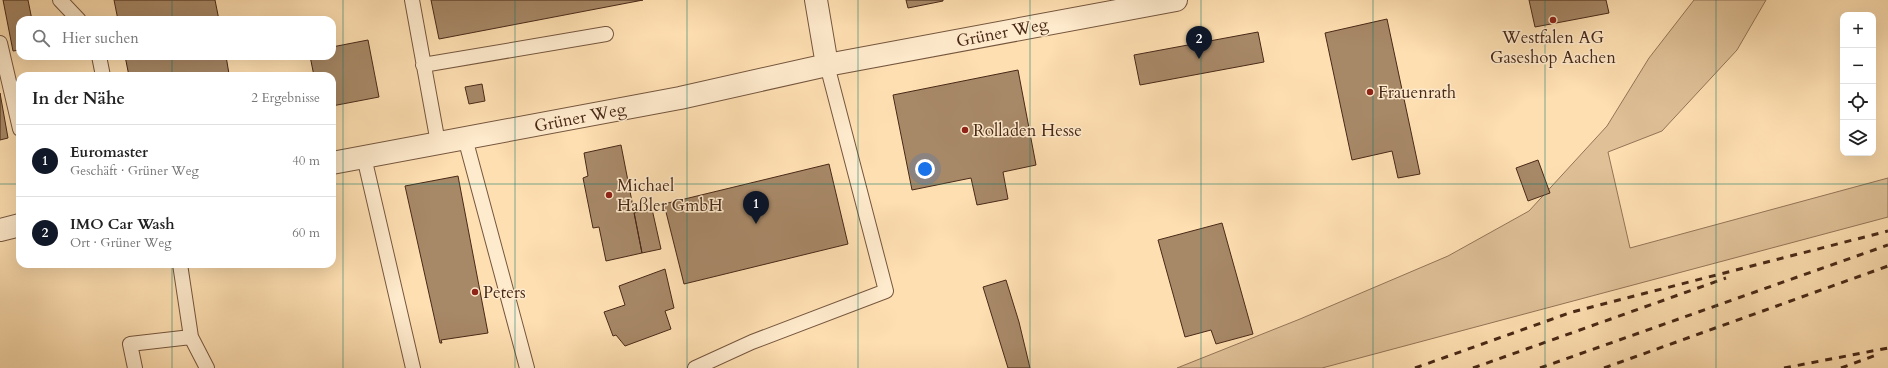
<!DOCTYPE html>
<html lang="de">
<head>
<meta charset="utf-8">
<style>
	:root { --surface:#fff; --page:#f2f2f2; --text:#222; --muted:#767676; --line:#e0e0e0; --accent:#111827 }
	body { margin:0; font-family:Cardo,serif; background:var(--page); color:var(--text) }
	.controls { position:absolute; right:12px; top:12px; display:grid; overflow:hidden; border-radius:8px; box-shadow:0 4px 16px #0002 }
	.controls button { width:36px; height:36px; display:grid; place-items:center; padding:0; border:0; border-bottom:1px solid var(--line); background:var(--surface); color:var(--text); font:20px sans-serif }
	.you { position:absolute; left:925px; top:169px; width:14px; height:14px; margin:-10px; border:3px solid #fff; border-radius:50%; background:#1a73e8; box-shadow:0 0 0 6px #1a73e833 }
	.badge { display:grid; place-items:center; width:26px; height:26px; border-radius:50%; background:var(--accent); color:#fff; font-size:13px; font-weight:700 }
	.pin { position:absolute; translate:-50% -33px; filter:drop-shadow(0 1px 2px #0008) }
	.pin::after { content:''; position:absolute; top:21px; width:14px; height:12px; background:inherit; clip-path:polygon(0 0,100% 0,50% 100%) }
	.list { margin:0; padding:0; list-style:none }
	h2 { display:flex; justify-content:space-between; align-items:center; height:52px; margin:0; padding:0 16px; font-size:17px }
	h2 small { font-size:13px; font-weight:400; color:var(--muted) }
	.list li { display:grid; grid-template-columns:26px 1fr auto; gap:12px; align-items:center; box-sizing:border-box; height:72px; padding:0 16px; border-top:1px solid var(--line) }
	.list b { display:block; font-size:15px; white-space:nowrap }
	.list p { margin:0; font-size:13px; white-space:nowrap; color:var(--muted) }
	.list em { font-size:13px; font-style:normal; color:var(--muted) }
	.icon { flex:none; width:22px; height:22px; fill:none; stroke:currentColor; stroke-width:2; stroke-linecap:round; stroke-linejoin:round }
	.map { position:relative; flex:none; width:1888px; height:368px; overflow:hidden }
	.search { position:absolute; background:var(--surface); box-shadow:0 4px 16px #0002; left:16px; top:16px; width:320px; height:44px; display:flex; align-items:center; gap:10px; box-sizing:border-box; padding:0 14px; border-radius:12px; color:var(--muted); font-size:15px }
	.panel { position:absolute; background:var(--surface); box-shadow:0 4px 16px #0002; left:16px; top:72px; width:320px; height:196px; border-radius:12px }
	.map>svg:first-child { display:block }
	.green { fill:#dfc097; stroke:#947457 }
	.building { fill:#a78867; stroke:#492917 }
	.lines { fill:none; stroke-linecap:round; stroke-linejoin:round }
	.service-casing { stroke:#76563e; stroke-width:16 }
	.tertiary-casing { stroke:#76563e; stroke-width:24 }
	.service { stroke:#feeacc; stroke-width:14 }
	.tertiary { stroke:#feeacc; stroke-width:22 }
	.rail { stroke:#492917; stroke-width:3; stroke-dasharray:7 7; stroke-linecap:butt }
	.grid { fill:none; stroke:#0f766e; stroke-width:1; stroke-opacity:0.55 }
	.poi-dot { fill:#8f2418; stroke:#feeacc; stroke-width:1.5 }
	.labels { text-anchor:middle; stroke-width:3; stroke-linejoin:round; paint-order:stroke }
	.street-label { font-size:17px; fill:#492917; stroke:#feeacc }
	.poi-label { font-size:17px; fill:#492917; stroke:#feeacc; text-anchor:start }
</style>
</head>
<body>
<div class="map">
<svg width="1888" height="368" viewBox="0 0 1888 368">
	<rect width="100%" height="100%" fill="#fedfb1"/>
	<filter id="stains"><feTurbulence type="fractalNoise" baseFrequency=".005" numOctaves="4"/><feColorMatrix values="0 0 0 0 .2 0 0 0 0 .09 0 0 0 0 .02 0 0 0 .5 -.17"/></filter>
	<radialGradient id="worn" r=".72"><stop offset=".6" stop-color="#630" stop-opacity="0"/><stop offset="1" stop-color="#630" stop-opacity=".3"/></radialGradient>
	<!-- green -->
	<path class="green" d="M 1694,0 L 1766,0 L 1737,50 L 1662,131 L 1608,152 L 1630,248 L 1888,178 L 1888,217 L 1322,368 L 1177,368 L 1300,319 L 1448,256 L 1529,211 L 1607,126 L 1649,58 Z"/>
	<!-- building -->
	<path class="building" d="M 3,0 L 28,0 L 32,20 L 20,20 L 20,50 L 13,51 Z
		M 114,0 L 215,0 L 219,20 L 118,20 Z
		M 431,0 L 643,0 L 439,39 Z
		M 906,0 L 943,0 L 943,1 L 908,8 Z
		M 1529,0 L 1606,0 L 1609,13 L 1535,27 Z
		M 1387,19 L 1420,174 L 1398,178 L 1392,151 L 1352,160 L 1325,33 Z
		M 1258,32 L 1264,62 L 1140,85 L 1134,55 Z
		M 368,40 L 379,97 L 332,106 L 332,76 L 314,76 L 310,56 L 332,56 L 332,47 Z
		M 125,56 L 226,56 L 229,74 L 221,76 L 129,76 Z
		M 1018,70 L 1036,165 L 1003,172 L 1008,199 L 977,205 L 971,178 L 912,190 L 893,95 Z
		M 482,84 L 485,101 L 469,104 L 465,87 Z
		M 0,93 L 8,138 L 0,140 Z
		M 621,145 L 642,253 L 606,261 L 599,227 L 593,228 L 583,178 L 588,176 L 584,153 Z
		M 1538,160 L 1550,193 L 1528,201 L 1516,168 Z
		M 829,164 L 848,244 L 684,284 L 664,204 Z
		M 458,176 L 488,333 L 441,340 L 442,343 L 440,343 L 405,186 Z
		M 652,209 L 661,249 L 642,253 L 634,213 Z
		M 1222,223 L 1253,334 L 1216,344 L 1211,330 L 1185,337 L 1158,240 Z
		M 665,269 L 674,308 L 665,311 L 671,329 L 625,346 L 616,335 L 613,336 L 604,312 L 625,305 L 619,286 Z
		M 1006,280 L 1019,322 L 1030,368 L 1008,368 L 983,287 Z"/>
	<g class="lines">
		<!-- service casing -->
		<g class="service-casing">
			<path id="service" d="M 60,0 L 79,20
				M 412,0 L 438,143
				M 0,43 L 20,129
				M 99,56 L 103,76
				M 423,65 L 606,34
				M 465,138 L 527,368
				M 364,157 L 413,368
				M 191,337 L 207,368
				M 135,368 L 130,344 L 191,337 L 180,264
				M 695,368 L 752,342 L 886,291 L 827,65"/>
		</g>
		<!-- tertiary casing -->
		<g class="tertiary-casing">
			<path id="tertiary" d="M 816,0 L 827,65
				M 332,163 L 680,98 L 827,65 L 1176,0
				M 0,230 L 20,225"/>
		</g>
		<!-- service -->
		<use href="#service" class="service"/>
		<!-- tertiary -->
		<use href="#tertiary" class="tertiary"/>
		<!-- rail -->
		<path class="rail" d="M 1415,368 L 1572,312 L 1888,231
			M 1473,368 L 1726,278
			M 1540,368 L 1888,245
			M 1604,368 L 1888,266
			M 1784,368 L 1888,348
			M 1841,368 L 1879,354"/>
	</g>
	<!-- grid -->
	<path class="grid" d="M 172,0 L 172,20M 343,0 L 343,368M 515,0 L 515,368M 687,0 L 687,368M 858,0 L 858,368M 1030,0 L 1030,368M 1201,0 L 1201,368M 1373,0 L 1373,368M 1545,0 L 1545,368M 1716,0 L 1716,368M 172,56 L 172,76M 0,184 L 20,184M 332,184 L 1888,184M 172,264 L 172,368"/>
	<!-- markers -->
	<g class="poi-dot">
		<circle cx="1553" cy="20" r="4"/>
		<circle cx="1370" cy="92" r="4"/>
		<circle cx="965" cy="130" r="4"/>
		<circle cx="609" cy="195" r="4"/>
		<circle cx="475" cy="292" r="4"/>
	</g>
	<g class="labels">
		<!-- street labels -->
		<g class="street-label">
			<text transform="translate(1002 32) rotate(-11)" y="6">Grüner Weg</text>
			<text transform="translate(580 117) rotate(-11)" y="6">Grüner Weg</text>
		</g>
		<!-- poi labels -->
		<g class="poi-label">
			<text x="1553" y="43" text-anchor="middle">Westfalen AG<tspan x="1553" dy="20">Gaseshop Aachen</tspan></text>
			<text x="1378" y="98">Frauenrath</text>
			<text x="973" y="136">Rolladen Hesse</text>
			<text x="617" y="191">Michael<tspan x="617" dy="20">Haßler GmbH</tspan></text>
			<text x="483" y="298">Peters</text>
		</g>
	</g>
	<rect width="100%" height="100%" filter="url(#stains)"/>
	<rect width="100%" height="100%" fill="url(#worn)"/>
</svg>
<div class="controls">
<button>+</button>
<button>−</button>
<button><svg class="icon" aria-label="locate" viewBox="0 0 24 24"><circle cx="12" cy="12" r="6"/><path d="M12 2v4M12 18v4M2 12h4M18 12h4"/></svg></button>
<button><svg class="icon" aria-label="layers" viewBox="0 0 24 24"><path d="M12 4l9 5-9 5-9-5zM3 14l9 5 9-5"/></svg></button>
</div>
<div class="you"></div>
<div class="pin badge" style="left:756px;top:224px">1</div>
<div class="pin badge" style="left:1199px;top:59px">2</div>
<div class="search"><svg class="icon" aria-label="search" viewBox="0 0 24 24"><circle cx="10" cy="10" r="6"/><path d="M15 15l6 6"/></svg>Hier suchen</div>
<section class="panel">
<h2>In der Nähe<small>2 Ergebnisse</small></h2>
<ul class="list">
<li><span class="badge">1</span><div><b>Euromaster</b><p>Geschäft · Grüner Weg</p></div><em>40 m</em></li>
<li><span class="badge">2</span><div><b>IMO Car Wash</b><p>Ort · Grüner Weg</p></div><em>60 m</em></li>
</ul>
</section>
</div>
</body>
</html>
